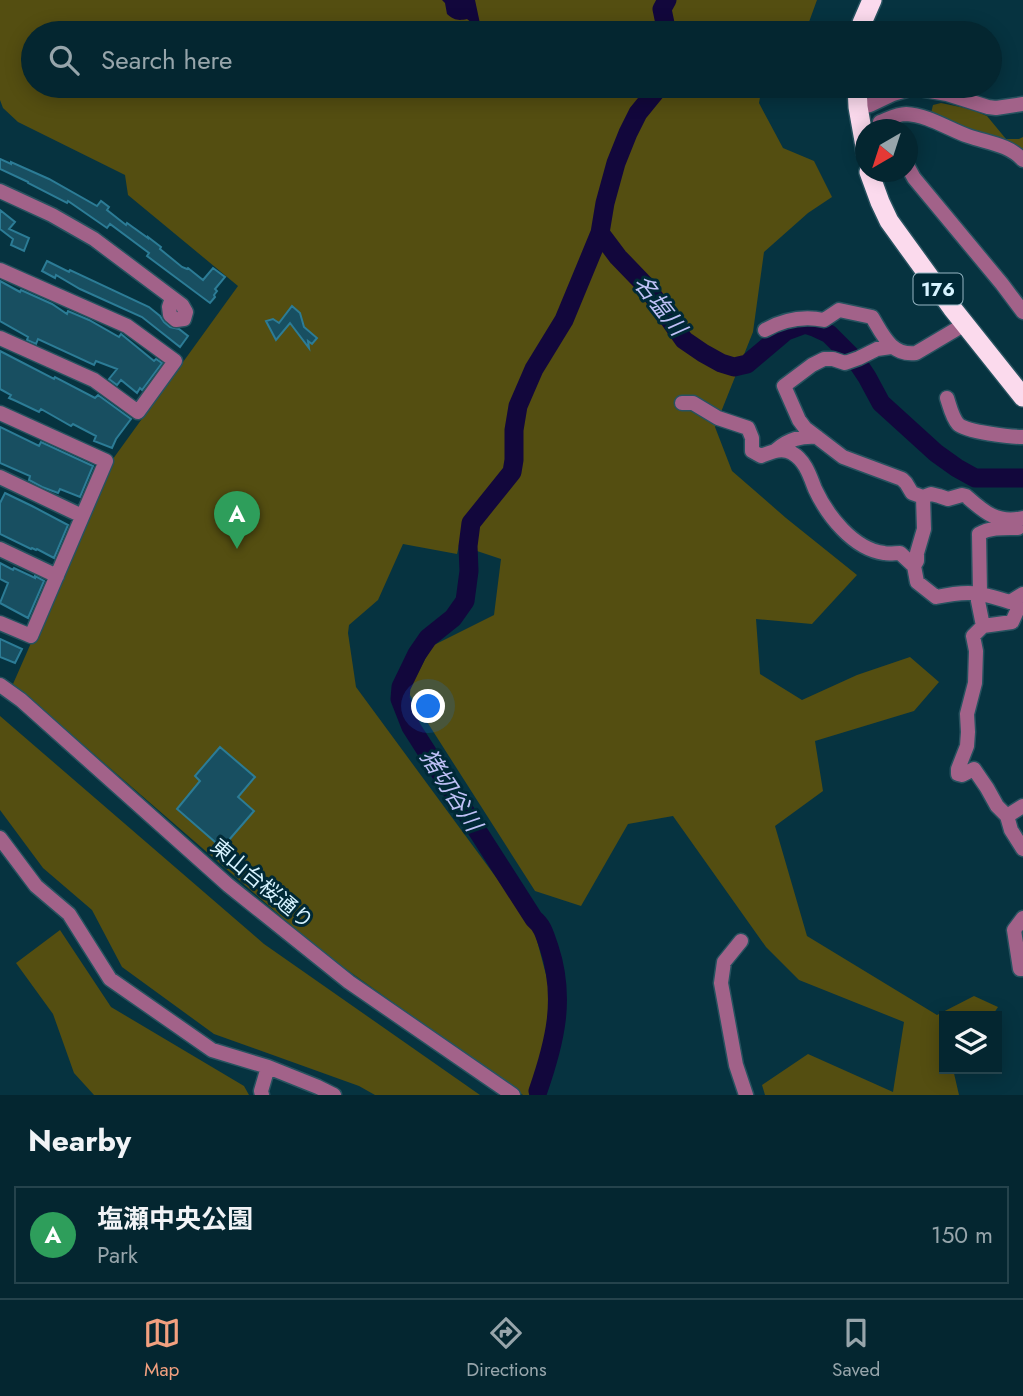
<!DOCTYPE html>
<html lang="en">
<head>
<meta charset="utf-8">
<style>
	:root { --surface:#042630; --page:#0d2e38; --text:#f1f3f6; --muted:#97a5ab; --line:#25434c; --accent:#f2a07f }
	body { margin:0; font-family:Jost,"Noto Sans JP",sans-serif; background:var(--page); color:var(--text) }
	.controls { position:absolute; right:21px; bottom:21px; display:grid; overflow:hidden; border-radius:0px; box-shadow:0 4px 18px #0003 }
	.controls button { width:63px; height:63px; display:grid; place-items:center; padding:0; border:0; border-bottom:2px solid var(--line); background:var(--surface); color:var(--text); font:35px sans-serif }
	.compass { position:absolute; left:855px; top:119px; width:63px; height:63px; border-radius:50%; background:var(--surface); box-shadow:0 4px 18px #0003; rotate:219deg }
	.you { position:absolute; left:429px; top:707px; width:24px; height:24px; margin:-18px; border:5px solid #fff; border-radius:50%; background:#1a73e8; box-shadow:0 0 0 10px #1a73e833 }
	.badge { display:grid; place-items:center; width:46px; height:46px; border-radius:50%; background:var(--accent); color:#fff; font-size:23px; font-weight:700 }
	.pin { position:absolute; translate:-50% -58px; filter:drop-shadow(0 2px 4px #0008) }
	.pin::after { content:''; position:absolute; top:37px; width:24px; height:21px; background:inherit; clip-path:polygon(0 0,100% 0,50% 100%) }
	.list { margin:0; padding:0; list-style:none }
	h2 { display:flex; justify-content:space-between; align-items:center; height:91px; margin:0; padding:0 28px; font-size:30px }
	h2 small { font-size:23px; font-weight:400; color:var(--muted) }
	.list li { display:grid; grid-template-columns:46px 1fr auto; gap:21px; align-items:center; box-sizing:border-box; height:98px; margin:0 14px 14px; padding:0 14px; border:2px solid var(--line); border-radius:0px }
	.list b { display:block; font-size:26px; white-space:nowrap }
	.list p { margin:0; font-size:23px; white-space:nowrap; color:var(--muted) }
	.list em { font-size:23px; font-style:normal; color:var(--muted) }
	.icon { flex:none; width:38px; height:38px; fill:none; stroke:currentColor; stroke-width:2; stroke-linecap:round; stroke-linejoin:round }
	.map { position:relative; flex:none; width:1023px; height:1095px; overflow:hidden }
	.search { position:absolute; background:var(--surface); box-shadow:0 4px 18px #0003; left:21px; right:21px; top:21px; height:77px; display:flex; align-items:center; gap:18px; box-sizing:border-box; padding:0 24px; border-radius:38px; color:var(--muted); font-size:26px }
	.sheet { height:203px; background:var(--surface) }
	nav { display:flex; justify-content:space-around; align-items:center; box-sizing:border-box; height:98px; border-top:2px solid var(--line); background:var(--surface); font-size:19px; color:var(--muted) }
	nav a { display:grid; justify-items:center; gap:4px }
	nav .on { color:var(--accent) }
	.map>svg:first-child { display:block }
	.green { fill:#544e11 }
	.water { fill:#12073c }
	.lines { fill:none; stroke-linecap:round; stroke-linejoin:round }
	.river { stroke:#12073c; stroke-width:19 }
	.building { fill:#184f61; stroke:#2c7c96; stroke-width:2 }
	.minor-casing { stroke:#27525f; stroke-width:17 }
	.highway-casing { stroke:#27525f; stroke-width:22 }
	.minor { stroke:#a26289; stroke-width:14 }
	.highway { stroke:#fbdaed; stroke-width:19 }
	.labels { text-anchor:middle; stroke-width:6; stroke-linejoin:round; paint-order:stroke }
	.shield { fill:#002936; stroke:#96b6c3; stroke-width:2 }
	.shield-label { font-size:19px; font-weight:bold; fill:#d6f3ff }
	.street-label { font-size:21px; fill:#d6f3ff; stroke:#002936 }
	.water-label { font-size:23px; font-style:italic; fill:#bfc1f7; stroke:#002936 }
</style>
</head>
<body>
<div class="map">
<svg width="1023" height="1095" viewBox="0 0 1023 1095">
	<rect width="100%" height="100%" fill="#063340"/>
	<!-- green -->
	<path class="green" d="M 0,0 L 817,0 L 805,33 L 33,33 L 33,86 L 762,86 L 759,103 L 783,148 L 814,161 L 832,197 L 808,213 L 764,252 L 753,332 L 715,427 L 732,471 L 786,518 L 857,575 L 812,624 L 756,619 L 760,674 L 802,700 L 857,675 L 910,657 L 939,682 L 914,711 L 815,741 L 823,791 L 775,826 L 807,936 L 937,1015 L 974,996 L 998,1007 L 992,1016 L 944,1016 L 944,1069 L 953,1069 L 959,1095 L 765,1095 L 762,1085 L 808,1054 L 893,1092 L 904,1022 L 799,980 L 766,947 L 673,816 L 628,824 L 581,906 L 535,891 L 408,692 L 432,646 L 494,615 L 501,559 L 459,545 L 457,554 L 403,544 L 378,600 L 349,625 L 348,633 L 356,687 L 534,929 L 550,990 L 545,1055 L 529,1095 L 523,1095 L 322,952 L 13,684 L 110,463 L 238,286 L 128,195 L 125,175 L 18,122 L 3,108 L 0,100 Z
		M 941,103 L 970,109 L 987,116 L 1006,139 L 1019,139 L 1023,137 L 1023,159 L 930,117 L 933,105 Z
		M 0,716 L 264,944 L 480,1095 L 375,1095 L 359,1086 L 214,1034 L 122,967 L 92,910 L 43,868 L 0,810 Z
		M 60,930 L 111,1007 L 244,1086 L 249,1095 L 94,1095 L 74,1073 L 53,1014 L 16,963 Z"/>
	<!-- water -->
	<path class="water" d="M 442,0 L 475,0 L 482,33 L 477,33 L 472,23 L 467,19 C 458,21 454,20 447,14 L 445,3 Z"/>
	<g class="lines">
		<!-- river -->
		<path class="river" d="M 667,0 L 662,9 L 667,33
			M 600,233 L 618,257 L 646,286 L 684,340 L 703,353 L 721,363 L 734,367 L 747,364 L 786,331 L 805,324 L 814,327 L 829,334 L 857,362 L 867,377 L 881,403 L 936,453 L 957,468 L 975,478 L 1023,478
			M 538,1091 C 555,1042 566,998 549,947 C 545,936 543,926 534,919 L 411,727 L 400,699 L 401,687 L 417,654 L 428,638 L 453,618 L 465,601 L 469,571 L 468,546 L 471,523 L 512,472 L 514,460 L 514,430 L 518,406 L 534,369 L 564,320 L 600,233 L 605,203 L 616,163 L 628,133 L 638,113 L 660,86"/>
	</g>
	<!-- building -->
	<path class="building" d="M 0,159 L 11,164 L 11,162 L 49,179 L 97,206 L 101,201 L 109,207 L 107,210 L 126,225 L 127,223 L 148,238 L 148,237 L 161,247 L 160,249 L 182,267 L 187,269 L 188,268 L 203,280 L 213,268 L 225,277 L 215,289 L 217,291 L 214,295 L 215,297 L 210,303 L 147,256 L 149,253 L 110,224 L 107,228 L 68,201 L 67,203 L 28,183 L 28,182 L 0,169 Z
		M 0,210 L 15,222 L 9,229 L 29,238 L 24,251 L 11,245 L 13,239 L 0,229 Z
		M 47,261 L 69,272 L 70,270 L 149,307 L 160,316 L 164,322 L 170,327 L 179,329 L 188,336 L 180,347 L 142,317 L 80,289 L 56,275 L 55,278 L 42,271 Z
		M 0,281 L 20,292 L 21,290 L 52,304 L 67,314 L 68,311 L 89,320 L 119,337 L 121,334 L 154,361 L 156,359 L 162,363 L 142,390 L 140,388 L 137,393 L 121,380 L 117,385 L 109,379 L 117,369 L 96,361 L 94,365 L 38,339 L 36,344 L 27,340 L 28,337 L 0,321 Z
		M 292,306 L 300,313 L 304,327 L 317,338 L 312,344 L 308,341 L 309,348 L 290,323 L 276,340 L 266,321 L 273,319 L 279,323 Z
		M 0,351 L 54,379 L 55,377 L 95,398 L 98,395 L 131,419 L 116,439 L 112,448 L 94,441 L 96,436 L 73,424 L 71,426 L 41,409 L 39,412 L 16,401 L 9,398 L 11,395 L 0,389 Z
		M 0,427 L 39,446 L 41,442 L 93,466 L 80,497 L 60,489 L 58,493 L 42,487 L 29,480 L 30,476 L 0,463 Z
		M 5,493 L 32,506 L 68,525 L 54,558 L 37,549 L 36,550 L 32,548 L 31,549 L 0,534 L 0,503 Z
		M 0,563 L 13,570 L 14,568 L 35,578 L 35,576 L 44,581 L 28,618 L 0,603 L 8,583 L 0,579 Z
		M 0,639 L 22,649 L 15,663 L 0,657 Z
		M 220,747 L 255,777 L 238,797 L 254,811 L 222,848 L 177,809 L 200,781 L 195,776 Z"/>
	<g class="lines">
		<!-- minor casing -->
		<g class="minor-casing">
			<path id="minor" d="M 858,107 L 870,105 L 893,94 L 913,88 L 947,94 L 988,107 L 996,108 L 1023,104
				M 880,122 C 888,119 897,114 906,114 C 928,115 948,129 968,136 C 988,143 1008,144 1023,160
				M 908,167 L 914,178 L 1002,284 L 1023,312
				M 0,191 L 52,215 L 94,239 L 182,305 L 186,312 L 184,319 L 176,320 L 170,315 L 169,307 L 172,298
				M 0,270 L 127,326 L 175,361 L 138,412 L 94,380 L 0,338
				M 765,330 C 783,320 804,316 824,320 L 839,310 L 872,317 C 883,335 891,356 916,353 L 965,324
				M 891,347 L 877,349 L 859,358 L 845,363 L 833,359 L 824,359 L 812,365 L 784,386 L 799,420 L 805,428 L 843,457 L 902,479 L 906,483 L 912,493 L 923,497 L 931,494 L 939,496 L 948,499 L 962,495 L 966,496 C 984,512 997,524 1023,518
				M 947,398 C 950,407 952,417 958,424 C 966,432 1011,437 1023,437
				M 682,403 L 693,403 L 718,418 L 748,428 L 752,438 L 752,451 L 761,456 C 771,452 782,447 792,453 C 805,460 810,476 815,489 C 827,515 853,549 884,553 C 889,554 895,553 900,553 L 914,566 L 917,582 L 936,597 C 969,590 978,592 1010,602 L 1023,594
				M 0,413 L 106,461 L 31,636 L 0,623
				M 776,450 C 789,439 801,436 817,437
				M 0,477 L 82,516
				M 0,549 L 57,576
				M 914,566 L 917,561 L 917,553 L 924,529 L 923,497
				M 1023,598 L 1012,622 L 983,626 L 973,636 L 976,651 L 975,683 L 967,714 L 968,732 L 967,746 L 958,769 L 958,774 L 962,775 L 974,769 L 987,788 L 997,806 L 1007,816 L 1011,830 L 1023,849
				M 983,626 L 978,601 L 980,592 L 979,534 C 990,527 1005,528 1018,528
				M 0,685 L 21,700 L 228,885 L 349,982 L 513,1095
				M 1007,816 L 1023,806
				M 0,838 L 36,886 L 69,914 L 110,979 L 212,1050 L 268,1067 L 318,1087 L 334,1095
				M 1023,918 L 1014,930 L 1020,969 L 1023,969
				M 741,941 L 724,962 L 721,983 L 736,1065 L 746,1095
				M 262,1095 L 261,1091 L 268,1067"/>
		</g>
		<!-- highway casing -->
		<g class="highway-casing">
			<path id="highway" d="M 860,33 L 862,23 L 872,0
				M 857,86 L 858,107 L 866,152
				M 869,172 L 880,202 L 889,221 L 952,308 L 1023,397"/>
		</g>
		<!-- minor -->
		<use href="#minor" class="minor"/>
		<!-- highway -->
		<use href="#highway" class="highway"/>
	</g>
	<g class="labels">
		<!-- shield labels -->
		<rect class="shield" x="913.5" y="273.5" width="49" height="31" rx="5"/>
		<g class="shield-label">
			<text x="938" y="296">176</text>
		</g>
		<!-- street labels -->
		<g class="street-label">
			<text transform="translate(262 884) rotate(40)" y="7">東山台桜通り</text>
		</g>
		<!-- water labels -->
		<g class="water-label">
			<text transform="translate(660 305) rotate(52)" y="8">名塩川</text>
			<text transform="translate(451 790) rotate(57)" y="8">猪切谷川</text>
		</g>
	</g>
</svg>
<div class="controls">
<button><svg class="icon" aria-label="layers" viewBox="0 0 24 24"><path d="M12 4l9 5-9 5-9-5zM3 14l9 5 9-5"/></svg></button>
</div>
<svg class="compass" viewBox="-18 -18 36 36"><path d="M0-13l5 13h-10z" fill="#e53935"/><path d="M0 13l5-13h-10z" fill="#97a5ab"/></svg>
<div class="you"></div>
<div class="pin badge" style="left:237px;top:549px;background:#2e9e5b">A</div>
<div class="search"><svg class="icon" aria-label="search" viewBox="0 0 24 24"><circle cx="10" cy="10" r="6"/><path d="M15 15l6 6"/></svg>Search here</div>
</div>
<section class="sheet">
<h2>Nearby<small></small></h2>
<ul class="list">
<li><span class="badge" style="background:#2e9e5b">A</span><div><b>塩瀬中央公園</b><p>Park</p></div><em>150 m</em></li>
</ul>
</section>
<nav>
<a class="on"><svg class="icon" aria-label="map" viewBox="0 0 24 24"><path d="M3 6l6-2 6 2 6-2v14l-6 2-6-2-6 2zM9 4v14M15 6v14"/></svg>Map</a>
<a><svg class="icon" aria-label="directions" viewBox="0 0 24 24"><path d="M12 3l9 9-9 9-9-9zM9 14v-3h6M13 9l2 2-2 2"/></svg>Directions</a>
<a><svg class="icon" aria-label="saved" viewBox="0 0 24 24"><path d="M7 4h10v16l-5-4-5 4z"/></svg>Saved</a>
</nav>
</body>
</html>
